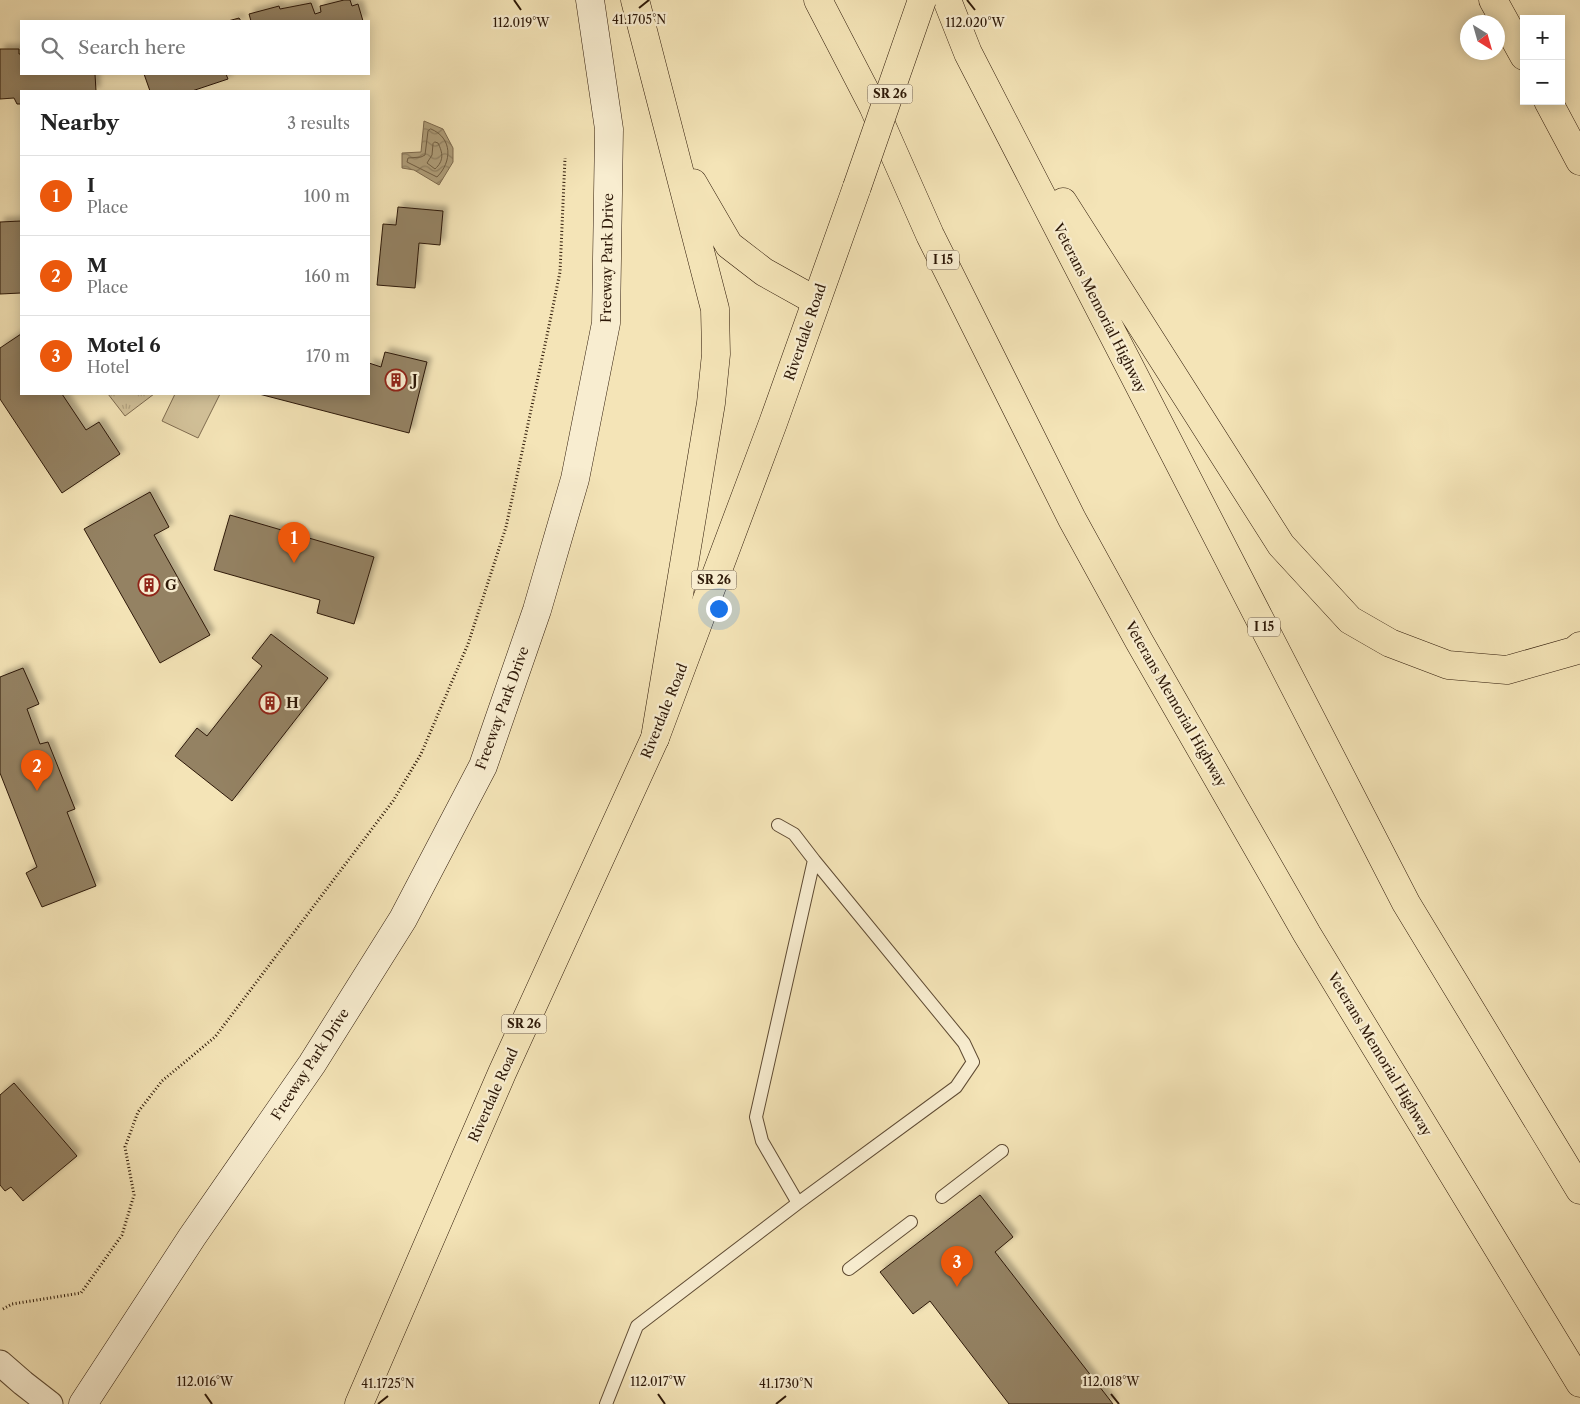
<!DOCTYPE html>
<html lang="en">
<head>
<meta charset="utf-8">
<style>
	:root { --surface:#fff; --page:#f6f6f6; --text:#222; --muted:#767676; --line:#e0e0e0; --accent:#ea580c }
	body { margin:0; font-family:"Libre Caslon Text",serif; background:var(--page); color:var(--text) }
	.controls { position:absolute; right:15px; top:15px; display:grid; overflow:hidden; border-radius:0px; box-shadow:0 2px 12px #0003 }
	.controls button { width:45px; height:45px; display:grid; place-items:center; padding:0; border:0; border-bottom:1px solid var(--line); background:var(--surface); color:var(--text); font:25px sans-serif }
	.compass { position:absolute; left:1460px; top:15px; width:45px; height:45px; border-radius:50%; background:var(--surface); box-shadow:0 2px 12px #0003; rotate:143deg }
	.you { position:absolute; left:718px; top:608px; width:18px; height:18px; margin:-12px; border:4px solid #fff; border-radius:50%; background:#1a73e8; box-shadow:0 0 0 8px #1a73e833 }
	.badge { display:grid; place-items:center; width:32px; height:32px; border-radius:50%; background:var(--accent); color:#fff; font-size:16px; font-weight:700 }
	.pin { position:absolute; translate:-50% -41px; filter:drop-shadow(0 1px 2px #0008) }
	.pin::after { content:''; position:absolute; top:26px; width:18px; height:15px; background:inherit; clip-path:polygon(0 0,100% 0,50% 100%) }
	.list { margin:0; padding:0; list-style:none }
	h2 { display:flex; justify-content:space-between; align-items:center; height:65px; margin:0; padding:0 20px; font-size:21px }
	h2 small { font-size:16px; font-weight:400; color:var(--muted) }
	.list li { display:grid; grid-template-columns:32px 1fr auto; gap:15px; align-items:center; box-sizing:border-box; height:80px; padding:0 20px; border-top:1px solid var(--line) }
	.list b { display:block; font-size:19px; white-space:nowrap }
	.list p { margin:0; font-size:16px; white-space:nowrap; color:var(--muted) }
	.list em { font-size:16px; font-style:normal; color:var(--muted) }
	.icon { flex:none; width:28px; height:28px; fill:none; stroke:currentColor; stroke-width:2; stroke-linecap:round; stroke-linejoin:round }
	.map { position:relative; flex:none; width:1580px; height:1404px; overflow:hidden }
	.search { position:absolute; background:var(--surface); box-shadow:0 2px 12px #0003; left:20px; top:20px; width:350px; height:55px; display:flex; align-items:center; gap:12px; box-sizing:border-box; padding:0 18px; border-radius:0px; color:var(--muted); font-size:19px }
	.panel { position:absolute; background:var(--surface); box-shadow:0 2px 12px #0003; left:20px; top:90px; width:350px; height:305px; border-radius:0px }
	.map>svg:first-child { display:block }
	.grass { fill:#d2c199; stroke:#806c50 }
	.park { fill:url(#park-tufts); stroke:#806c50 }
	.water { fill:url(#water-waves); stroke:#7c694d }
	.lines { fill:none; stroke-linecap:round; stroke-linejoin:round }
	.shore { stroke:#6e5c41; stroke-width:1 }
	.building { fill:#948263; stroke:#2d1807; filter:url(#shadow) }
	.lane-casing { stroke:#5f4b33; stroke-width:14 }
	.street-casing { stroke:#5f4b33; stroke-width:27 }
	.secondary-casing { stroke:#2d1807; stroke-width:29 }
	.primary-casing { stroke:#2d1807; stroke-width:29 }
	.highway-casing { stroke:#2d1807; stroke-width:29 }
	.path { stroke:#2d1807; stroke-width:3; stroke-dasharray:1 2.5; stroke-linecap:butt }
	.lane { stroke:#f8edd0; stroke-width:12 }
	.street { stroke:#f8edd0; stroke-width:25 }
	.secondary { stroke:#f8edd0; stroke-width:28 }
	.primary { stroke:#f4e4b7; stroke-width:28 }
	.highway { stroke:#f4e4b7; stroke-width:28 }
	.primary-bridge-casing { stroke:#2d1807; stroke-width:29; stroke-linecap:butt }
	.primary-bridge { stroke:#f4e4b7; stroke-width:28 }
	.ticks { fill:none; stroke:#2d1807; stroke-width:2 }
	.labels { text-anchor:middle; stroke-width:4.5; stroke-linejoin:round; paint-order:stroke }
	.shield { fill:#f8edd0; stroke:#6a5843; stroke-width:1 }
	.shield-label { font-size:12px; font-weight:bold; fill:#2d1807 }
	.street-label { font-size:14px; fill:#2d1807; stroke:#f8edd0 }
	.poi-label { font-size:14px; font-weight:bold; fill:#2d1807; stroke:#f8edd0; text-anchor:start }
	.ticks-label { font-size:12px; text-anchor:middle; fill:#2d1807; stroke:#f8edd0; stroke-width:4.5; stroke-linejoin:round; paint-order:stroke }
</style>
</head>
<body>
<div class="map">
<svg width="1580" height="1404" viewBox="0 0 1580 1404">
	<defs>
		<pattern id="park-tufts" width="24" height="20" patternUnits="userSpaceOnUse" patternTransform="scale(1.25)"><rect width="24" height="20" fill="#d2c199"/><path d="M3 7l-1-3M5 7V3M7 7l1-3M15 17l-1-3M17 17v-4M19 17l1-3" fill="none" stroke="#b5a582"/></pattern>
		<pattern id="water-waves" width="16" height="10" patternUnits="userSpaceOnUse" patternTransform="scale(1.25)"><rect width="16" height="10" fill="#b09f7b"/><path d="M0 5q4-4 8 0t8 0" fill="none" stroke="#908163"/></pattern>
		<filter id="shadow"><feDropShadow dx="4.5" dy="-4.5" stdDeviation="2.5" flood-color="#0004"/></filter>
	</defs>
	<rect width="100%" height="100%" fill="#f4e4b7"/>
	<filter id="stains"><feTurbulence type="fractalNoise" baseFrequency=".004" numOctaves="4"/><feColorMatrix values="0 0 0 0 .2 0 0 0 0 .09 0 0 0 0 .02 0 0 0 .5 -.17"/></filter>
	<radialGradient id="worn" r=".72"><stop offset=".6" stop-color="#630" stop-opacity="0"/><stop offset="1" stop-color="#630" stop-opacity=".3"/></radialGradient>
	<!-- grass -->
	<path class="grass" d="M 175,394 L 220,394 L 198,438 L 162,421 Z"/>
	<!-- park -->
	<path class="park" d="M 108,394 L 154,394 L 125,416 Z"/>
	<!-- water -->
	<path class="water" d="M 424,121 L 443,129 L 453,148 L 453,162 L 439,185 L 414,170 L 402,168 L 402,153 L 421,152 Z"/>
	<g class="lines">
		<!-- shore -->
		<path class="shore" d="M 431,129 C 453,138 452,162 437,177 L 407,162 L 408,158 L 421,157 L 425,155 L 428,131 Z
			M 435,142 L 438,143 C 443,153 444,161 435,169 L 427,163 L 432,155 L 433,144 Z"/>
	</g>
	<!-- building -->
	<path class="building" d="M 344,0 L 350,0 L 352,6 L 358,4 L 363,21 L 251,21 L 249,14 L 279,6 L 280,9 L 311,3 L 315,14 L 321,12 L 320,6 Z
		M 239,18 L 241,21 L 228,21 Z
		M 0,49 L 19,49 L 19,54 L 21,54 L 21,74 L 95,74 L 96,91 L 21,91 L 21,104 L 17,104 L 14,98 L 0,99 Z
		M 144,74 L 226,74 L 228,79 L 192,91 L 150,91 Z
		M 398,207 L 443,211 L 440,245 L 419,243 L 415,288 L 377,285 L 383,224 L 396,225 Z
		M 21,221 L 21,293 L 0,294 L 0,222 Z
		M 21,334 L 21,394 L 62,394 L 86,430 L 99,422 L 120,454 L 62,493 L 0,399 L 0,348 Z
		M 385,352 L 427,362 L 409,433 L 259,394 L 369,394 L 369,363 L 381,367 Z
		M 150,492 L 169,527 L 154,535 L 210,635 L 160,663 L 84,529 Z
		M 230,515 L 374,557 L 354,624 L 317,613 L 320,600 L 214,570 Z
		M 271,634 L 328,678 L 232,801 L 175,756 L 197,728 L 207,736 L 262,666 L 252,658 Z
		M 23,668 L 39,704 L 27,709 L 40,744 L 48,742 L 75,809 L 67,812 L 96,886 L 42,907 L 26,873 L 37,867 L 0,773 L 0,677 Z
		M 14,1083 L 77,1156 L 23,1201 L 11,1187 L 5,1191 L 0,1185 L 0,1095 Z
		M 980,1195 L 1013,1237 L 995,1252 L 1113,1404 L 1009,1404 L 930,1301 L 913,1314 L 880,1272 Z"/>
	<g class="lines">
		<!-- lane casing -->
		<g class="lane-casing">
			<path id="lane" d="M 778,825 L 794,834 L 814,860 L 756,1117 L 762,1141 L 798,1203
				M 942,1197 L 1002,1151
				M 849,1269 L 911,1222
				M 606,1404 L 637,1326 L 798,1203 L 956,1087 L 973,1062 L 964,1043 L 814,860"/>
		</g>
		<!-- street casing -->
		<g class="street-casing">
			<path id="street" d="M 0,1363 L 23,1383 L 50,1404"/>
		</g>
		<!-- secondary casing -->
		<g class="secondary-casing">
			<path id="secondary" d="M 83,1404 L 192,1237 L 312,1064 L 403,919 L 483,766 L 537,610 L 575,479 L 606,323 L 609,129 L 590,0"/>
		</g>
		<!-- primary casing -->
		<g class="primary-casing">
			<path id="primary" d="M 359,1404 L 502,1073 L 655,738 L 773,423 L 857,187"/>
		</g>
		<!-- highway casing -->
		<g class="highway-casing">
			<path id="highway" d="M 635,0 L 715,309 L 716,354 L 711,403 L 655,738
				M 818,0 L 873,106 L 930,235 L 1072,519 L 1139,641 L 1307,934 L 1580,1383
				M 947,0 L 968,53 L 1406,903 L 1580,1190
				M 1493,0 L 1524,56
				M 1548,101 L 1580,161
				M 693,183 L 729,245 L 764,272 L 816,301
				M 1063,202 L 1281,545 L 1350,620 L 1390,643 L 1448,665 L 1507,670 L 1574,651 L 1580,646"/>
		</g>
		<!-- path -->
		<path class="path" d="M 3,1309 L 12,1304 L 81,1293 L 122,1235 L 134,1195 L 125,1147 L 138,1112 L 162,1081 L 215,1037 L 393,801 L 421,754 L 468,644 L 506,527 L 549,326 L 560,272 L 565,158"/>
		<!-- lane -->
		<use href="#lane" class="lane"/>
		<!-- street -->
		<use href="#street" class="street"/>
		<!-- secondary -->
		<use href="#secondary" class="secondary"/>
		<!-- primary -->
		<use href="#primary" class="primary"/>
		<!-- highway -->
		<use href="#highway" class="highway"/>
		<!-- primary-bridge casing -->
		<g class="primary-bridge-casing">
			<path id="primary-bridge" d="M 857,187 L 922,0"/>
		</g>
		<!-- primary-bridge -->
		<use href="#primary-bridge" class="primary-bridge"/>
	</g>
	<!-- ticks -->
	<path class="ticks" d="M 514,0 L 521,10M 967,0 L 975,10M 639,8 L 649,0M 205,1394 L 212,1404M 658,1394 L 665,1404M 1111,1394 L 1119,1404M 378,1404 L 388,1396M 776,1404 L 786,1396"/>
	<!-- icons -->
	<defs>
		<g id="building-ring" transform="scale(1.125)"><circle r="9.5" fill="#f8edd0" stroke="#8f2418" stroke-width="1.5"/><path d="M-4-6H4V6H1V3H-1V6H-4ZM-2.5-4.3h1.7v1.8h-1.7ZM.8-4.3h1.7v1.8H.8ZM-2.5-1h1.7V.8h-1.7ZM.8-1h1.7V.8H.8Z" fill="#8f2418"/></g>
	</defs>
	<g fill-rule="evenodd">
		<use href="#building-ring" x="396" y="380"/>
		<use href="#building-ring" x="149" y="585"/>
		<use href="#building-ring" x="270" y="703"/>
	</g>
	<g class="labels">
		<!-- shield labels -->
		<g class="shield">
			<rect x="867.5" y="84.5" width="45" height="19" rx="4"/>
			<rect x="927" y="250.5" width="32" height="19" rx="4"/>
			<rect x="691.5" y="570.5" width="45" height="19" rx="4"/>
			<rect x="1248" y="617.5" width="32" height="19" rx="4"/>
			<rect x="501.5" y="1014.5" width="45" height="19" rx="4"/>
		</g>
		<g class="shield-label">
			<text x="890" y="98">SR 26</text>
			<text x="943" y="264">I 15</text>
			<text x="714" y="584">SR 26</text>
			<text x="1264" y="631">I 15</text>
			<text x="524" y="1028">SR 26</text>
		</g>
		<!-- street labels -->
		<g class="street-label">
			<text transform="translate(607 258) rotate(-89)" y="5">Freeway Park Drive</text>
			<text transform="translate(1100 308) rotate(63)" y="5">Veterans Memorial Highway</text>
			<text transform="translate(805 332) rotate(-71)" y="5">Riverdale Road</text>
			<text transform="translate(1176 704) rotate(60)" y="5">Veterans Memorial Highway</text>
			<text transform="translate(502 708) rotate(-70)" y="5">Freeway Park Drive</text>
			<text transform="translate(664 711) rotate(-68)" y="5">Riverdale Road</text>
			<text transform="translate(1380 1054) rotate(59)" y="5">Veterans Memorial Highway</text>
			<text transform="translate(310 1064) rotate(-57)" y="5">Freeway Park Drive</text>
			<text transform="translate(493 1095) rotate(-66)" y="5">Riverdale Road</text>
		</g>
		<!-- poi labels -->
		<g class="poi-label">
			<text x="412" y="385">J</text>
			<text x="165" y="590">G</text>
			<text x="286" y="708">H</text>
		</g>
	</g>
	<g class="ticks-label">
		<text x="639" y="24">41.1705°N</text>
		<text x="521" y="27">112.019°W</text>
		<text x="975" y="27">112.020°W</text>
		<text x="205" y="1386">112.016°W</text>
		<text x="658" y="1386">112.017°W</text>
		<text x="1111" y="1386">112.018°W</text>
		<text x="388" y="1388">41.1725°N</text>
		<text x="786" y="1388">41.1730°N</text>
	</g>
	<rect width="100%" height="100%" filter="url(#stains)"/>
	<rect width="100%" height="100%" fill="url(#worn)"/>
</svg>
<div class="controls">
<button>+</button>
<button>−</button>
</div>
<svg class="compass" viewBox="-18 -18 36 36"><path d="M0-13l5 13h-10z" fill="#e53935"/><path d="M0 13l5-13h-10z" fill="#767676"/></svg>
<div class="you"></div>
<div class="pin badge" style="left:294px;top:563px">1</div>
<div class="pin badge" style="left:37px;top:791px">2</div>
<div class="pin badge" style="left:957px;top:1287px">3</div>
<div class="search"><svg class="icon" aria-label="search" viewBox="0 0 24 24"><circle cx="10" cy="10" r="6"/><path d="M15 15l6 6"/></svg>Search here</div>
<section class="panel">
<h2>Nearby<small>3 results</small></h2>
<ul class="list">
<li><span class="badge">1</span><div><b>I</b><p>Place</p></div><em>100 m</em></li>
<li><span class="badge">2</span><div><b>M</b><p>Place</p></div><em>160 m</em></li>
<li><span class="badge">3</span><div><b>Motel 6</b><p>Hotel</p></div><em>170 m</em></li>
</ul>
</section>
</div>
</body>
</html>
